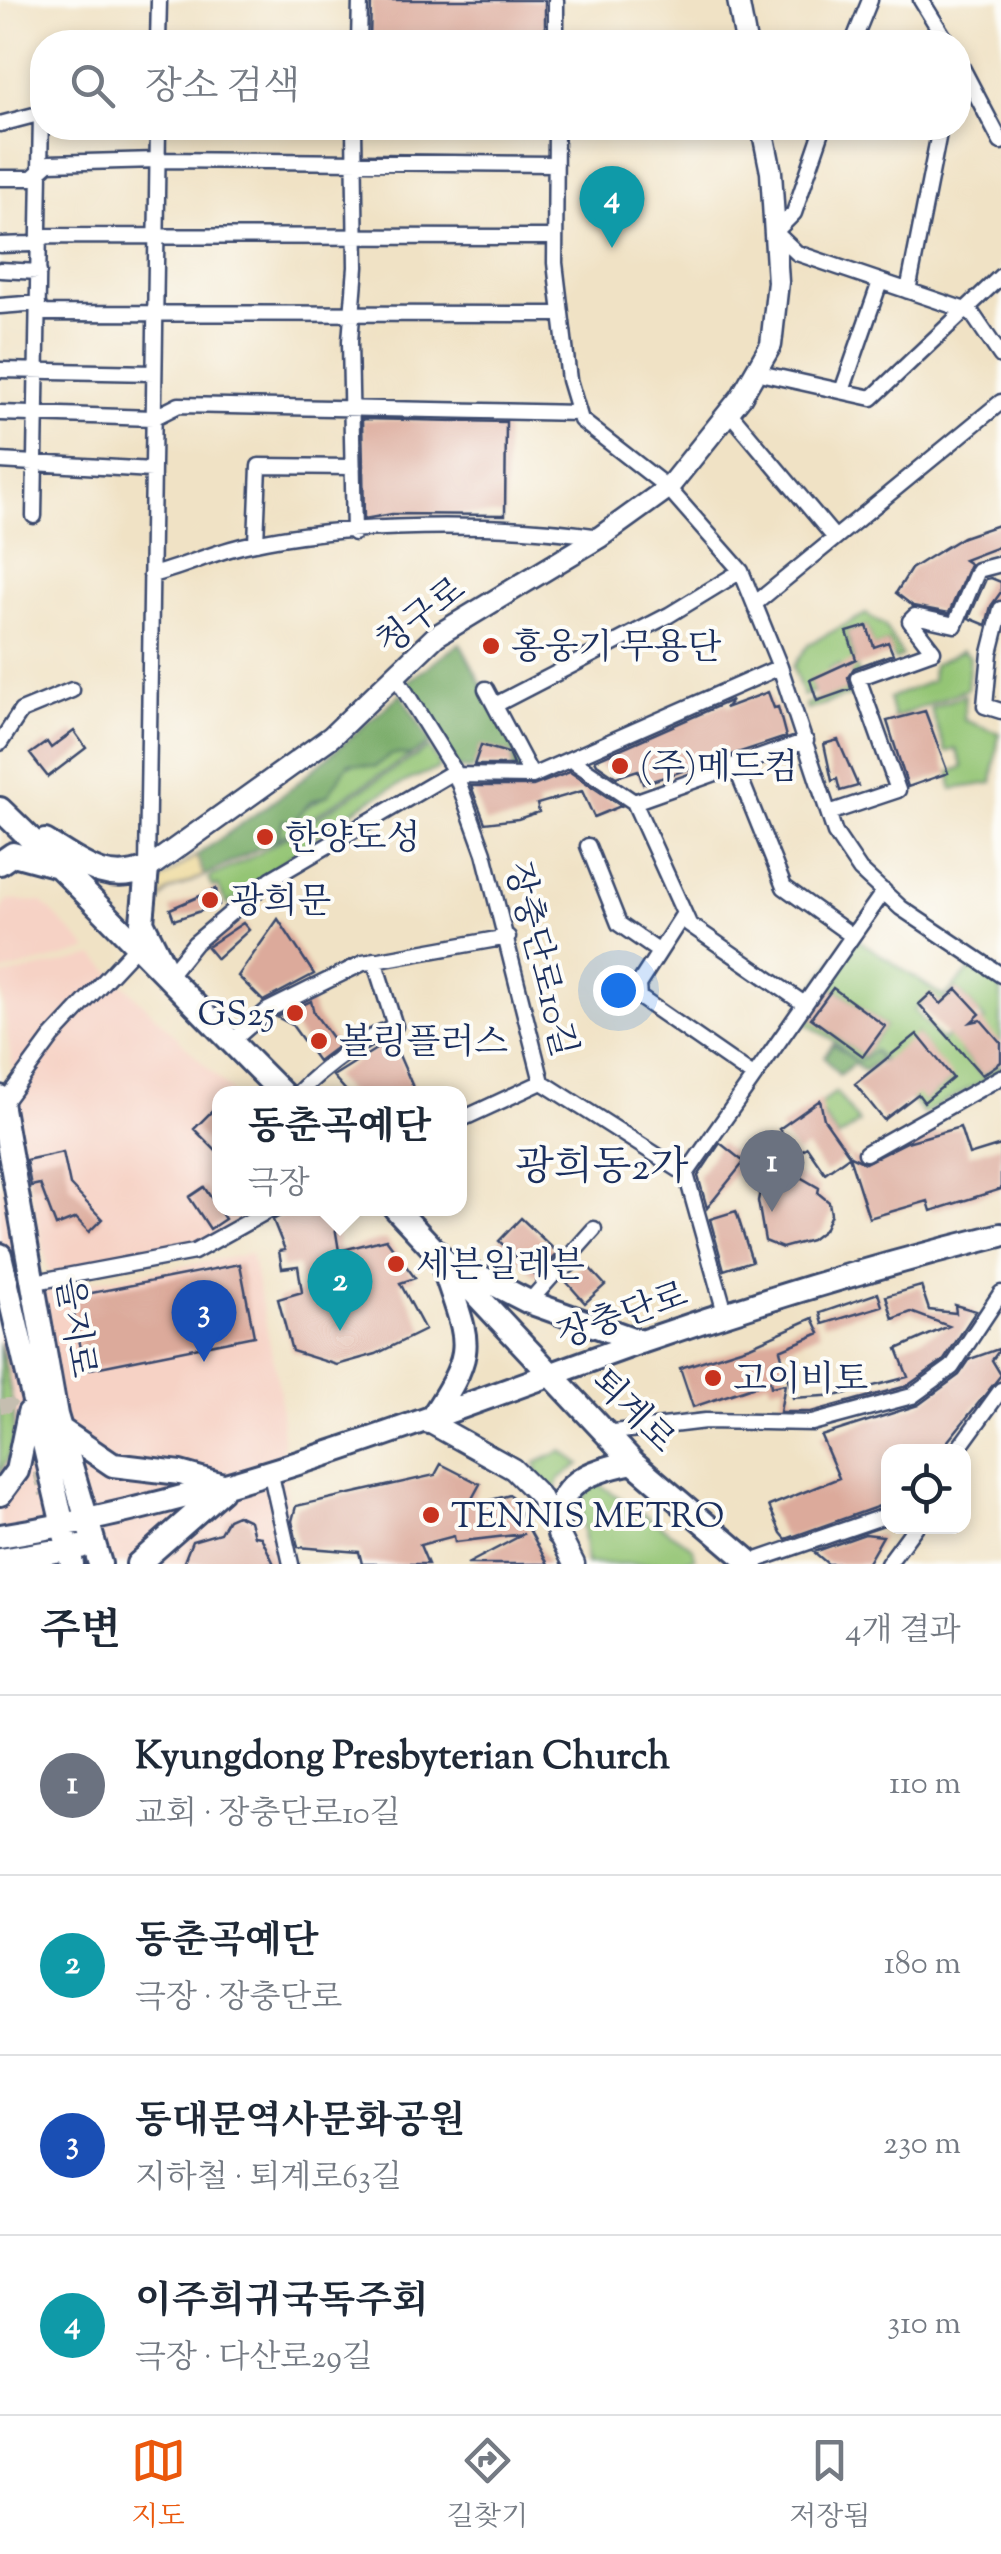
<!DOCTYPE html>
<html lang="ko">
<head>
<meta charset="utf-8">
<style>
	:root { --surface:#fff; --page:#f2f2f3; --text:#1f2937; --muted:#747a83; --line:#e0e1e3; --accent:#ea580c }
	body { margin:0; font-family:"Sorts Mill Goudy","Noto Serif KR",serif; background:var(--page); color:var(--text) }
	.controls { position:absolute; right:30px; bottom:30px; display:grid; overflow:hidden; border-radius:20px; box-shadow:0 5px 15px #0003 }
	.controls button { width:90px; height:90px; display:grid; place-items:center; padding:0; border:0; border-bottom:2px solid var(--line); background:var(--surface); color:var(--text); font:50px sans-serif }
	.you { position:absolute; left:618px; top:990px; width:35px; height:35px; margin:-25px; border:8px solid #fff; border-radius:50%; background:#1a73e8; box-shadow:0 0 0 15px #1a73e833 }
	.badge { display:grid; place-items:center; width:65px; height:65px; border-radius:50%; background:var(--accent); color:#fff; font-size:32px; font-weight:700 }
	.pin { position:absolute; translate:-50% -82px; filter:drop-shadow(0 2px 5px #0008) }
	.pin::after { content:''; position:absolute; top:52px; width:35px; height:30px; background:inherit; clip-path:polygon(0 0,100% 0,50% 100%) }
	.popup { position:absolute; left:212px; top:1086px; width:255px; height:130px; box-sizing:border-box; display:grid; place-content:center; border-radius:20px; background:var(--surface); filter:drop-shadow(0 2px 8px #0005); font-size:32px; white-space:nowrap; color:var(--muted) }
	.popup b { font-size:38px; color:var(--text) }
	.popup::after { content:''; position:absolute; left:50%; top:100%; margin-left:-20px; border:20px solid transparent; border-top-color:var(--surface) }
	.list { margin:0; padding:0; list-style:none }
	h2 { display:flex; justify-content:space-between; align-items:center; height:130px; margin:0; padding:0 40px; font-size:42px }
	h2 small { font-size:32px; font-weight:400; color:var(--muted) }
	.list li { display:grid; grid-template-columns:65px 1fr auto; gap:30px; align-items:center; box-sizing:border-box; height:180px; padding:0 40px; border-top:2px solid var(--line) }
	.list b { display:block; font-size:38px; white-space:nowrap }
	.list p { margin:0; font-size:32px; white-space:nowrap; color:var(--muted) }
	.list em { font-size:32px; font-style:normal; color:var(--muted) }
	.icon { flex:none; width:55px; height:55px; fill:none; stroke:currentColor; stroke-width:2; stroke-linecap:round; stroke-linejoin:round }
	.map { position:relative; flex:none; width:1001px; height:1564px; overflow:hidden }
	.search { position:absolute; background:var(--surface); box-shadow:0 5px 15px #0003; left:30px; right:30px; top:30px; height:110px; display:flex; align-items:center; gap:25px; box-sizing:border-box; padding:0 35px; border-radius:40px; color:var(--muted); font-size:38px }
	.sheet { height:850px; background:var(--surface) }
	nav { display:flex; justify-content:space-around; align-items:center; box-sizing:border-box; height:140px; border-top:2px solid var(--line); background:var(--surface); font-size:28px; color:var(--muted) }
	nav a { display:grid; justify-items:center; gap:5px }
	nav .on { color:var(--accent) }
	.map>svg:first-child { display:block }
	.built { fill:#f6d2c5 }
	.green { fill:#94c575; stroke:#587a6a; stroke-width:2.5; fill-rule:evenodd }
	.forest { fill:#7a6; stroke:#496c62; stroke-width:2.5 }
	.sand { fill:#eeda9e; stroke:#84847e; stroke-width:2.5 }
	.building { fill:#dcaa9b }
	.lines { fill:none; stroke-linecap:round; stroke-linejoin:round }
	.street-tunnel { stroke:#c5beb0; stroke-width:14; stroke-dasharray:14 7; stroke-linecap:butt }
	.street-casing { stroke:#3b4a6d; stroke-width:19 }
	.secondary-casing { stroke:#3b4a6d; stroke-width:25 }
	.primary-casing { stroke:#3b4a6d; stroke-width:28 }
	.street { stroke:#fff; stroke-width:14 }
	.secondary { stroke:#fff; stroke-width:20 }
	.primary { stroke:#fff; stroke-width:22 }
	.poi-dot { fill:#c8321e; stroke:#fdfcf7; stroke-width:4 }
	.labels { text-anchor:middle; stroke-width:8; stroke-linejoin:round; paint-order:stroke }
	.street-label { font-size:35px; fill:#1b2f5e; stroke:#fdfcf7 }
	.poi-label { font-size:35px; fill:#1b2f5e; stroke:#fdfcf7; text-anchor:start }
	.quarter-label { font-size:40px; fill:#1b2f5e; stroke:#fdfcf7 }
</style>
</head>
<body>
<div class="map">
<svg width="1001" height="1564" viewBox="0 0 1001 1564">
	<rect width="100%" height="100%" fill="#fdfcf7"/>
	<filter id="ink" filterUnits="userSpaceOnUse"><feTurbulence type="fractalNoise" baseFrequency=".01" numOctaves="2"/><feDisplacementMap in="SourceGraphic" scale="20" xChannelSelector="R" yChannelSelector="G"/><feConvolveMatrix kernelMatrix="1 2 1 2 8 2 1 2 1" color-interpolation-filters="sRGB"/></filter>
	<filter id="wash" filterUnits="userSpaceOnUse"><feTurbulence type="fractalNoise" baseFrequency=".0048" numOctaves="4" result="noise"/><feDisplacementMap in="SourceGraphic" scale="40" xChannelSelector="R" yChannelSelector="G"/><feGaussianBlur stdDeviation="2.25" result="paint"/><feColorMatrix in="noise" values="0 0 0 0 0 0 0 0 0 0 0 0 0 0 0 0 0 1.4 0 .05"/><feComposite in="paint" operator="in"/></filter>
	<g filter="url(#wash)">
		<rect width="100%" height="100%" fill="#f0e2c5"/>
		<!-- built -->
		<path class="built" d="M 8,900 L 42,902 L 89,950 L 0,973 L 0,913 Z
			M 95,956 L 233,1093 L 220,1094 L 220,1208 L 263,1209 L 190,1248 L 49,1274 L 24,1160 L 0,977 Z
			M 0,1180 L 36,1291 L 251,1254 L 280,1392 L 290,1564 L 0,1564 Z"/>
		<!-- green -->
		<path class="green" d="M 866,614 L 885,626 L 902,656 L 895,660 L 888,642 L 874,647 L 867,626 L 847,632 L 863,691 L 807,710 L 805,704 L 856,687 L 850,669 L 842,671 L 839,665 L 829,668 L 830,673 L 810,680 L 814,692 L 803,696 L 793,667 L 809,644 Z
			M 962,651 L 970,657 L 967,689 L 894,718 L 889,698 L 932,681 L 933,665 Z
			M 965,695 L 964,720 L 999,733 L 992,783 L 952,789 L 950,772 L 963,767 L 956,749 L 946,752 L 930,708 Z
			M 429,748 L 439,763 L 438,769 C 358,795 293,856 227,905 L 218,886 L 212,887 L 209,878 L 258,854 Z
			M 396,752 L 410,756 L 277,839 L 283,820 L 324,797 L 344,767 Z
			M 851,935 L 944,997 L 974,966 L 1001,985 L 1001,1043 L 961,1051 L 983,1077 L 1001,1062 L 1001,1071 L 923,1114 L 875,1051 L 857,1062 L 834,1041 L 794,1016 ZM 833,988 L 885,1026 L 863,1056 L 811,1018 ZM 957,989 L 985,1020 L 959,1044 L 949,1035 L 942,1041 L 914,1010 L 931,994 L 941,1004 ZM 917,1035 L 952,1079 L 924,1101 Z
			M 836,1092 L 859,1123 L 838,1138 L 817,1106 Z
			M 0,1342 C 9,1388 26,1432 0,1474 Z
			M 562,1451 L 580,1464 L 559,1479 L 552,1501 L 537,1478 L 536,1463 Z
			M 599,1484 L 693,1548 L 695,1558 L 674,1564 L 586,1564 L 581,1504 L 589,1488 Z"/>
		<!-- forest -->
		<path class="forest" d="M 460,643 L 528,773 L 512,774 L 513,754 L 481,746 L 473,770 L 456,768 L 404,684 Z
			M 401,694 L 431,743 L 410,756 C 393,751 388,755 375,767 L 349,763 L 328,795 L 311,801 L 293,822 L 283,820 L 277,839 L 204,876 L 196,856 L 288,791 Z
			M 833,1044 L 857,1062 L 874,1051 L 912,1099 L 880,1060 L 865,1071 L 853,1064 L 839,1075 L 824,1057 Z"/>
		<!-- sand -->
		<path class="sand" d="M 196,856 L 204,876 L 169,891 L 157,903 L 152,892 L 156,883 Z"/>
		<g id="blocks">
			<!-- building -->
			<path class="building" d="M 371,0 L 545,0 L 545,42 L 370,42 Z
				M 362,419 L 506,422 L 505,515 L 392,514 L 364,519 Z
				M 1001,524 L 1001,546 L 964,560 L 970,564 L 949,613 L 913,606 L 896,593 L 911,569 L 925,560 L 963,537 Z
				M 991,578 L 1001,582 L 1001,592 L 991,606 L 986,625 L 969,618 L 986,579 Z
				M 867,626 L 874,647 L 888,642 L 893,654 L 854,668 L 848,677 L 851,689 L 817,701 L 810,680 L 856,659 L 847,632 Z
				M 768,692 L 774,708 L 778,707 L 786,737 L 643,784 L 638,770 L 616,777 L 597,764 L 595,760 L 727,702 L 732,700 L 725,708 Z
				M 925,711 L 948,773 L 908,787 L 887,721 Z
				M 74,731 L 86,748 L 48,777 L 30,754 L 47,742 L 51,748 Z
				M 838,740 L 858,786 L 840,791 L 837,779 L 832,781 L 824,744 Z
				M 481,745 L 508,753 L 513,765 L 474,765 Z
				M 570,772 L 621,806 L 594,817 L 582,791 L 537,804 L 539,812 L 518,819 L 485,823 L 471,786 L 533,786 Z
				M 216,889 L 219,905 L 174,920 L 170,909 Z
				M 278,919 L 314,974 L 263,1001 L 238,976 Z
				M 243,923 L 249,930 L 217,959 L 207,947 Z
				M 833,988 L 885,1026 L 863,1056 L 811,1018 Z
				M 957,989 L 980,1014 L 971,1022 L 981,1020 L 1001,1043 L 1001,1062 L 982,1075 L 919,1004 L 931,993 L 941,1004 Z
				M 311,1001 L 314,1013 L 338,1046 L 318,1061 L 292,1025 L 277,1017 Z
				M 917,1034 L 953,1078 L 924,1102 L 918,1094 L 884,1120 L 855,1084 Z
				M 392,1039 L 413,1087 L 404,1094 L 349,1094 L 333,1076 Z
				M 820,1100 L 824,1119 L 850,1156 L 865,1163 L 907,1142 L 960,1127 L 969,1155 L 1001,1145 L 1001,1189 L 931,1211 L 928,1201 L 869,1218 L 849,1156 L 825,1173 L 807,1147 L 797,1154 L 779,1129 Z
				M 220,1103 L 220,1155 L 194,1129 Z
				M 720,1143 L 744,1162 L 707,1208 L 698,1176 Z
				M 63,1152 L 70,1185 L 102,1219 L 89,1232 L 76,1218 L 56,1226 L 40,1184 L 31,1186 L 26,1160 Z
				M 787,1162 L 795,1174 L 819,1188 L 818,1193 L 829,1202 L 831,1214 L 824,1230 L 811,1240 L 782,1248 L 765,1241 L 758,1201 L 762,1181 L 771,1169 Z
				M 204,1187 L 225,1219 L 210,1229 L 189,1197 Z
				M 295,1208 L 332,1208 L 339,1251 L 386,1239 L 415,1278 L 400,1283 L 425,1330 L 376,1354 L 337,1365 L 292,1351 L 278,1299 L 302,1292 L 298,1266 L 282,1268 L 279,1251 L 285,1250 L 273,1220 Z
				M 736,1211 L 752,1261 L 724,1270 L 710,1219 Z
				M 521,1218 L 558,1253 L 537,1277 L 499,1241 Z
				M 585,1263 L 605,1285 L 585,1303 L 564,1279 Z
				M 240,1264 L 254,1336 L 85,1370 L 71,1297 Z
				M 921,1286 L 929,1310 L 956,1313 L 955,1305 L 976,1311 L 944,1360 L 907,1386 L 811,1412 L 780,1412 L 785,1384 L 771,1387 L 770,1381 L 693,1407 L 680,1368 L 750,1346 L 813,1318 L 820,1333 L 780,1350 L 793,1398 L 839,1395 L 908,1377 L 897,1349 L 949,1326 L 911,1312 L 893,1319 L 886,1296 Z
				M 878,1293 L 882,1306 L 823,1324 L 820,1313 Z
				M 1001,1348 L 992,1360 L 1001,1375 L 939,1452 L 888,1452 L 888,1503 L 786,1539 L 781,1533 L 769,1506 L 839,1478 L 821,1436 L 918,1405 L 959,1375 L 970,1359 Z
				M 441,1464 L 480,1484 L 468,1506 L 510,1495 L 548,1564 L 467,1564 L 524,1534 L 455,1542 L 454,1536 L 420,1545 L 428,1564 L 362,1564 L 359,1552 L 298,1547 L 292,1521 L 296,1506 L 435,1475 Z
				M 237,1515 L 250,1521 L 254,1536 L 261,1537 L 274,1564 L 183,1564 L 192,1541 L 220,1533 L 228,1519 Z
				M 865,1534 L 883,1536 L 867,1564 L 828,1564 L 814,1552 Z"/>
		</g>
	</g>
	<g filter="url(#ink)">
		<use href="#blocks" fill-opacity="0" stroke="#3b4a6d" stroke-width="2.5"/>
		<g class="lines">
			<!-- street-tunnel -->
			<path class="street-tunnel" d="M 0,1406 L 9,1405 L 25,1420 L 46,1494"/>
			<!-- street casing -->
			<g class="street-casing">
				<path id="street" d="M 556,0 L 556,42
					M 921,0 L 947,42
					M 158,42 L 159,0
					M 359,42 L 360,0
					M 853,42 L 870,0
					M 958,60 L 1001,142
					M 0,124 L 42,113
					M 556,128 L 555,263 L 569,380 L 581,420 L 668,488 L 741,571 L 780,667 L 835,833 L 860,870 L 901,908 L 1001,975
					M 823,128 L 794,213 L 775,232 L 797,253 L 971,312 L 1001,356
					M 0,178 L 32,178 L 49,163 L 157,160 L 556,164
					M 0,245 L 31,244 L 47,236 L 555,237
					M 0,270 L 39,272
					M 908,291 L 940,128
					M 0,306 L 38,303
					M 38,308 L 45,313 L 561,314
					M 0,370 L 154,373
					M 755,372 L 872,398 L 1001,276
					M 842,391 L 880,282
					M 729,412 L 835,538
					M 0,413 L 153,418 L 179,405 L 579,413
					M 0,461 L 152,470
					M 34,516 L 41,113
					M 354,533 L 350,341 L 356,267 L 354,128
					M 256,543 L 259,466 L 353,467
					M 151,575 C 184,567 213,552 246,545 C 345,522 499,522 600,537
					M 757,602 L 1001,402
					M 1001,609 L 990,653 L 985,706 L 1001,711
					M 395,675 L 454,770 L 484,853 L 542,1082 L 686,1174
					M 486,689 L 532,776 L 780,667
					M 495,705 L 669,615 L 741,571
					M 0,743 L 21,711 L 72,690
					M 570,759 L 634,802 L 689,924 L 803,1003
					M 735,765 L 784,887 L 851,935
					M 634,802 L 806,741
					M 829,813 L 898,790 L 858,678 L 933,651 L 910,621 L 915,616 L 955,625 L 978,570 L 1001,564
					M 588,846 L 619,924 L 658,951
					M 147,869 L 158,128
					M 683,915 L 638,985 L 639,997 L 753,1076
					M 170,974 L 195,943 L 271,879 L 448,775 L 532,776
					M 231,1042 L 268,1010 L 363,963 L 508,937
					M 297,1094 C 326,1065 357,1042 395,1026 L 374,960
					M 2,1105 L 52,1037 L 136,947
					M 460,1120 L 542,1082
					M 866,1153 L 1001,1077
					M 686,1174 L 884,891
					M 686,1174 L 726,1316
					M 35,1282 L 194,1252 L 273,1208
					M 529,1302 L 594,1229
					M 605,1433 L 705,1421 L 812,1423 L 912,1396 L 952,1367 L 1001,1293
					M 956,1452 L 1001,1390
					M 271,1475 L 291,1564
					M 748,1563 L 888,1515
					M 888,1564 L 916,1526"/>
			</g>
			<!-- secondary casing -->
			<g class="secondary-casing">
				<path id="secondary" d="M 738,0 L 746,42
					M 147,869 L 331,737 L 436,636 L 600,537 L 668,488 L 741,397 L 771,345 L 778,282 L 771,172 L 762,128
					M 429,1422 L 513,1469 L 539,1495 L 574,1564"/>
			</g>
			<!-- primary casing -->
			<g class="primary-casing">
				<path id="primary" d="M 0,809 C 97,902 188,999 283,1094
					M 45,841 C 80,862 106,886 147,869 L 142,922 L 163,964
					M 0,863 L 13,854 L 54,865
					M 0,1097 L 56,1415 L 100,1564
					M 395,1208 L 633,1462 L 752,1564
					M 0,1255 L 72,1564
					M 461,1267 L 529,1302 L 641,1342
					M 429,1422 C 481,1343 468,1346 441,1259
					M 60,1429 L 113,1465 L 180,1473 L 223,1485
					M 0,1494 L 17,1471 L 29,1413
					M 559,1534 C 552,1483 590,1471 633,1462
					M 0,1536 C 224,1501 425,1419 638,1343 C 756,1302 879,1265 1001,1235
					M 0,1560 L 80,1547
					M 138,1564 L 221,1491"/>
			</g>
			<!-- street -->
			<use href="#street" class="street"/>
			<!-- secondary -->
			<use href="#secondary" class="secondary"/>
			<!-- primary -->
			<use href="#primary" class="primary"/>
		</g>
	</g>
	<!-- markers -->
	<g class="poi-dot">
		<circle cx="491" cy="646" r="10"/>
		<circle cx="620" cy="766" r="10"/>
		<circle cx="265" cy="837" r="10"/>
		<circle cx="210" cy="900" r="10"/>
		<circle cx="295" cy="1013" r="10"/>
		<circle cx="319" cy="1041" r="10"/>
		<circle cx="396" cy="1264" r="10"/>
		<circle cx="713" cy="1378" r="10"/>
		<circle cx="431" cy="1515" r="10"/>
	</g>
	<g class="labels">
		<!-- street labels -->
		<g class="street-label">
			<text transform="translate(420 615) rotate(-38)" y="12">청구로</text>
			<text transform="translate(542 959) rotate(76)" y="12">장충단로10길</text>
			<text transform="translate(622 1314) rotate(-19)" y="12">장충단로</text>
			<text transform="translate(77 1327) rotate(81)" y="12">을지로</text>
			<text transform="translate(634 1410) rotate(45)" y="12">퇴계로</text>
		</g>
		<!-- poi labels -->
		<g class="poi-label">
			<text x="511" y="658">홍웅기 무용단</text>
			<text x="640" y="778">(주)메드컴</text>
			<text x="285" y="849">한양도성</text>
			<text x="230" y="912">광희문</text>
			<text x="275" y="1025" text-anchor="end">GS25</text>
			<text x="339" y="1053">볼링플러스</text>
			<text x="416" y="1276">세븐일레븐</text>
			<text x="733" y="1390">고이비토</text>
			<text x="451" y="1527">TENNIS METRO</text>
		</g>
		<!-- quarter labels -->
		<g class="quarter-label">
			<text x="602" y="1179">광희동2가</text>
		</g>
	</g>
</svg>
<div class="controls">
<button><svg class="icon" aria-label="locate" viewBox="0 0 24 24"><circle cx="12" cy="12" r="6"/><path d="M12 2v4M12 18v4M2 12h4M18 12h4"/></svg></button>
</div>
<div class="you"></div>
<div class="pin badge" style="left:772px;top:1212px;background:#6b7280">1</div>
<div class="pin badge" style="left:340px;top:1331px;background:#0f9aa8">2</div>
<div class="popup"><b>동춘곡예단</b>극장</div>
<div class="pin badge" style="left:204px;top:1362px;background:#1a4fb4">3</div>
<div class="pin badge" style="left:612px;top:248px;background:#0f9aa8">4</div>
<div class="search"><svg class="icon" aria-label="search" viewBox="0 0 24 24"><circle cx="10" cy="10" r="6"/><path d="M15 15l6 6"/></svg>장소 검색</div>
</div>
<section class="sheet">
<h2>주변<small>4개 결과</small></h2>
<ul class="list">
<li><span class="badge" style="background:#6b7280">1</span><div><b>Kyungdong Presbyterian Church</b><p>교회 · 장충단로10길</p></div><em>110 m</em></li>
<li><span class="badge" style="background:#0f9aa8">2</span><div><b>동춘곡예단</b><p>극장 · 장충단로</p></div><em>180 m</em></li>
<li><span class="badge" style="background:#1a4fb4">3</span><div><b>동대문역사문화공원</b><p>지하철 · 퇴계로63길</p></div><em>230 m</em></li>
<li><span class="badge" style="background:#0f9aa8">4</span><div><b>이주희귀국독주회</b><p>극장 · 다산로29길</p></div><em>310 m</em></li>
</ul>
</section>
<nav>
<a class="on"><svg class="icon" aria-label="map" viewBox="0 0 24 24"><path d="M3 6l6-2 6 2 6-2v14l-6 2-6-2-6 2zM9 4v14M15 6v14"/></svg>지도</a>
<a><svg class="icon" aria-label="directions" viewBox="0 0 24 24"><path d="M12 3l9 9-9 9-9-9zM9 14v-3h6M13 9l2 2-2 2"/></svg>길찾기</a>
<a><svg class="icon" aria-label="saved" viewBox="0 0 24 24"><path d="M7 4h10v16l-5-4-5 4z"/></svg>저장됨</a>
</nav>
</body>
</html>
